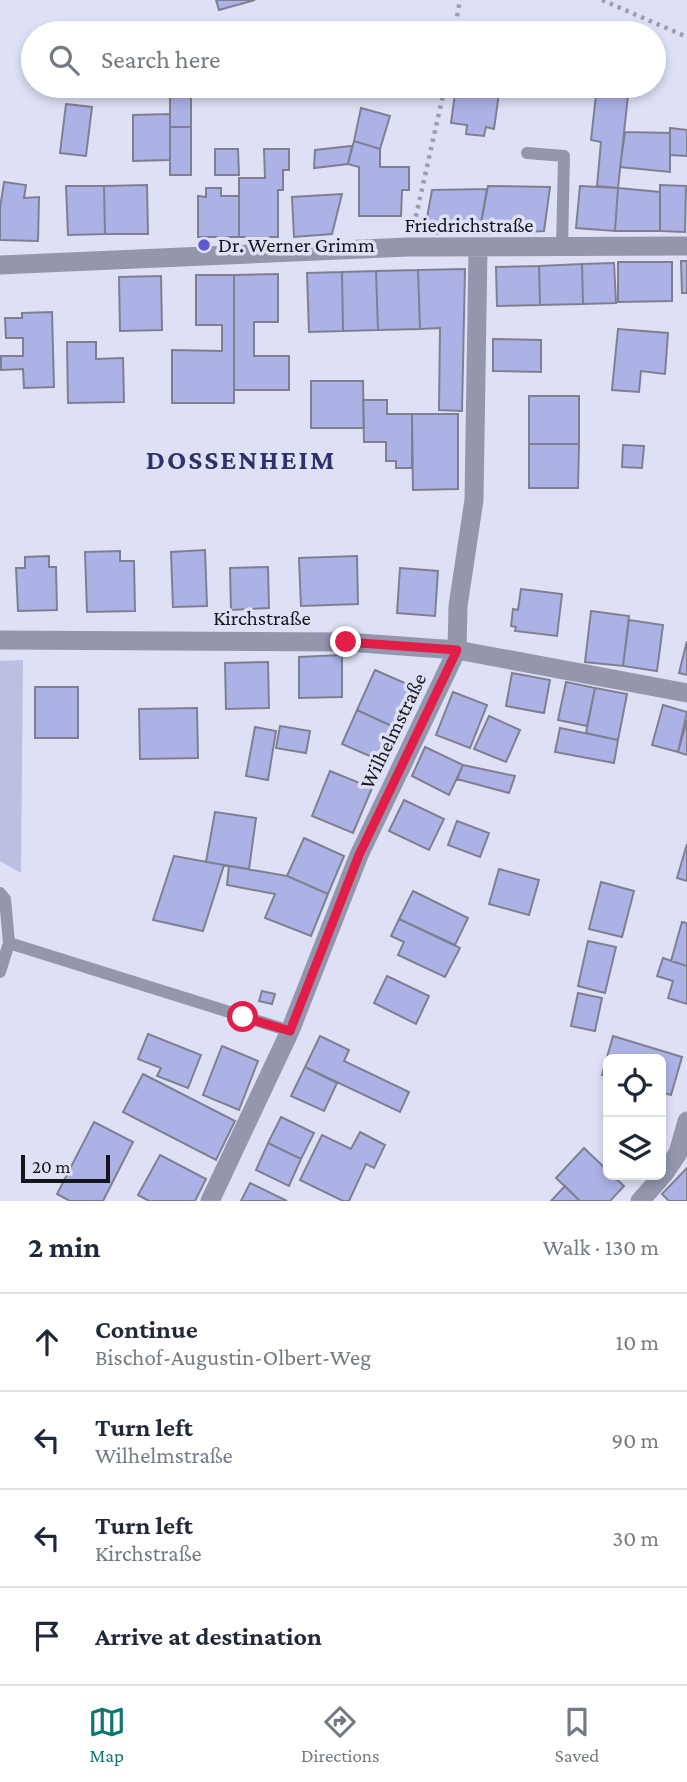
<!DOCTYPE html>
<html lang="en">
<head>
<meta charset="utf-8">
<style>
	:root { --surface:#fff; --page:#f6f6f7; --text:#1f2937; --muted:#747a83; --line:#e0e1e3; --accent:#0f766e }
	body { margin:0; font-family:"Crimson Pro",serif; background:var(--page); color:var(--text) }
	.controls { position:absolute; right:21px; bottom:21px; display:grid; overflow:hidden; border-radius:10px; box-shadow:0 4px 10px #0003 }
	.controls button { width:63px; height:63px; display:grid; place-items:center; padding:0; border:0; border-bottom:2px solid var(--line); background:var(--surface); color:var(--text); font:35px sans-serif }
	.scale { position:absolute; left:21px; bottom:18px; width:89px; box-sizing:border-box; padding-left:7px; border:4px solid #15161d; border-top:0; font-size:19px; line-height:24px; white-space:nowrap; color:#15161d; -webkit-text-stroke:5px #dee1f5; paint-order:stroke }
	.stop { position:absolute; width:21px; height:21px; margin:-16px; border:5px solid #e11d48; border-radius:50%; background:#fff }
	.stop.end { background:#e11d48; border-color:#fff; box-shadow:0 2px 7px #0008 }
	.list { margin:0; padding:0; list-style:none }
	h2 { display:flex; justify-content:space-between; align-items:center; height:91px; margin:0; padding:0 28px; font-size:30px }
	h2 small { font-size:23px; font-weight:400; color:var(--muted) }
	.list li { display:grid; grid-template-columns:46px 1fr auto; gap:21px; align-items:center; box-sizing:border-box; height:98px; padding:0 28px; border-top:2px solid var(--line) }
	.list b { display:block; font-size:26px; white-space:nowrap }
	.list p { margin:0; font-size:23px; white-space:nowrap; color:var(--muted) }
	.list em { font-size:23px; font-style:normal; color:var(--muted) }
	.icon { flex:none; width:38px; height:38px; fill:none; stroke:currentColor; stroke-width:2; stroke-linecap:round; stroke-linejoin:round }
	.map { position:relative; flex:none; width:687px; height:1201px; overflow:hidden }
	.search { position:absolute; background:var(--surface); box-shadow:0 4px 10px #0003; left:21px; right:21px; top:21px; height:77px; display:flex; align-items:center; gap:18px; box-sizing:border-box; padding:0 24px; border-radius:38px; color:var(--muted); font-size:26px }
	.sheet { height:483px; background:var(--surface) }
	nav { display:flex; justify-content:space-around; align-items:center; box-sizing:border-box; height:98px; border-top:2px solid var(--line); background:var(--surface); font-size:19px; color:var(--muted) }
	nav a { display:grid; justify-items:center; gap:4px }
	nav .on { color:var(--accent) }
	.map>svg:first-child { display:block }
	.green { fill:#bbc0e0 }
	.building { fill:#adb2e6; stroke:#7e8092; stroke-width:2 }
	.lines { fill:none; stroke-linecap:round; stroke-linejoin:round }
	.path { stroke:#9c9eae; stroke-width:4.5; stroke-dasharray:3.5 5; stroke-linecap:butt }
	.service { stroke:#9396ac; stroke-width:12 }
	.minor { stroke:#9396ac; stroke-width:19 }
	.route { stroke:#e11d48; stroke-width:9 }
	.poi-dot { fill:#5e5ad3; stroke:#dee1f5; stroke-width:2.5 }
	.labels { text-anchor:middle; stroke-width:7; stroke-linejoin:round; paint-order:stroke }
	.street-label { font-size:21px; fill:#15161d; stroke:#dee1f5 }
	.poi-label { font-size:21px; fill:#15161d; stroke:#dee1f5; text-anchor:start }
	.district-label { font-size:28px; font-weight:bold; letter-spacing:2px; fill:#30306b; stroke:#dee1f5 }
</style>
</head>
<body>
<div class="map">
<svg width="687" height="1201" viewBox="0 0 687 1201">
	<rect width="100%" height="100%" fill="#dee1f5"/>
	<!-- green -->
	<path class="green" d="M 23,660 L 21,873 L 0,861 L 0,661 Z"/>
	<!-- building -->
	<path class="building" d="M 216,0 L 255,0 L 219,10 Z
		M 170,86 L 191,86 L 191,127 L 170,127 Z
		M 456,86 L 500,86 L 494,129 L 486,127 L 484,136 L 466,134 L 467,125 L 451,123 Z
		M 597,86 L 629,86 L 618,188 L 597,186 L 601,142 L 591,140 Z
		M 66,104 L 92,107 L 86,156 L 60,153 Z
		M 361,108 L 390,116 L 380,149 L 354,141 Z
		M 170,114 L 170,160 L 133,161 L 133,115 Z
		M 170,127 L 191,127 L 191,175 L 170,175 Z
		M 670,128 L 687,130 L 687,156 L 670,155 Z
		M 625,132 L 670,133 L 670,172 L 620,167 Z
		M 354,141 L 380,149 L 380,167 L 409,167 L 409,190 L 402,190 L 401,216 L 359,216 L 359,167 L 348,164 Z
		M 352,146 L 348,164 L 314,168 L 315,150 Z
		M 215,149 L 238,149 L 239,175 L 215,175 Z
		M 264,149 L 289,149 L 289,170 L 283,170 L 283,190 L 278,190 L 278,237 L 239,237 L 239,178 L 265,178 Z
		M 4,182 L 26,185 L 24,198 L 39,197 L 38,241 L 0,240 L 0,208 Z
		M 147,185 L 148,234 L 105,234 L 104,186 Z
		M 660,185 L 686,186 L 685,232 L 660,231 Z
		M 66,186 L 104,186 L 105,234 L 68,235 Z
		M 488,186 L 550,187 L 544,231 L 479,234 Z
		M 580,186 L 618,188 L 615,231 L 576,228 Z
		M 206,188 L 221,188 L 221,196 L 239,196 L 239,237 L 198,237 L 198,196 L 206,197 Z
		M 618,188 L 660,192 L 660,231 L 615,231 Z
		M 487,189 L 479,234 L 424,234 L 432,190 Z
		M 342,194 L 332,234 L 294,237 L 292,197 Z
		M 681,261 L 687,261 L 687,293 L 682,293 Z
		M 618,262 L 672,262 L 672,301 L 618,302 Z
		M 614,263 L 616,303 L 583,304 L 582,264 Z
		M 582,264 L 583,304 L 540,305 L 539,266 Z
		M 539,266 L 540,305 L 497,306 L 496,267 Z
		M 465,269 L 462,411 L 439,410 L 440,328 L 420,329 L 418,270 Z
		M 418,270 L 420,329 L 378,330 L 376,271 Z
		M 376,271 L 378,330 L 343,331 L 342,272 Z
		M 342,272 L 343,331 L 309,332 L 307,273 Z
		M 278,274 L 278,322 L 254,322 L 254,356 L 289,356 L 289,390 L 234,390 L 234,275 Z
		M 196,275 L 234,275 L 234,403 L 172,403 L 172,350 L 222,351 L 222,325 L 196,325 Z
		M 161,276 L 162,330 L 120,331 L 119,277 Z
		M 52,312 L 54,387 L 24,388 L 23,369 L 1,370 L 1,356 L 23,356 L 23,338 L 6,338 L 5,318 L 22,318 L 22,313 Z
		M 618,329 L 668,333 L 665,374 L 641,371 L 639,392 L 612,390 Z
		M 493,339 L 541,340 L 541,372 L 493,371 Z
		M 67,342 L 96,342 L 96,359 L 123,358 L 124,402 L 68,403 Z
		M 311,381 L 363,381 L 364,428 L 311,428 Z
		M 529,396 L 579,396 L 579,444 L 529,444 Z
		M 363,400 L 387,400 L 387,414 L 412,414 L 412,468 L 396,468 L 396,461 L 386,461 L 386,442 L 364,442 Z
		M 412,414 L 458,414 L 458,489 L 413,490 Z
		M 529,444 L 579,444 L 578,488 L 529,488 Z
		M 623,445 L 644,446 L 642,468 L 622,467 Z
		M 205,550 L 207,606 L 173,607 L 171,552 Z
		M 120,551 L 120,561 L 134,561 L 135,611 L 87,612 L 85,552 Z
		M 49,556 L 49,567 L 56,567 L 57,610 L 18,611 L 16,568 L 25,568 L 25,557 Z
		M 357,556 L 358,604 L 301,606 L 299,558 Z
		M 268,567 L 269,608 L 231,610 L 230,568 Z
		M 400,568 L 438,571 L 435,616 L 397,613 Z
		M 521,589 L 562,594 L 557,636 L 515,631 L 516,627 L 511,626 L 513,609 L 518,610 Z
		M 591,611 L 629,616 L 623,666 L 585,662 Z
		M 629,620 L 663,625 L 657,671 L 623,666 Z
		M 687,641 L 687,675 L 679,673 Z
		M 342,655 L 342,697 L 299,698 L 299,657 Z
		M 268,662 L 269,708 L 226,709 L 225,663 Z
		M 375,670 L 414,687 L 396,728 L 357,710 Z
		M 512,673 L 550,680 L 544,713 L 506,706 Z
		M 566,682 L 595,688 L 587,726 L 558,720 Z
		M 35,687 L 78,687 L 78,738 L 35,738 Z
		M 595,688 L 627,694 L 618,740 L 586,733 Z
		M 453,692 L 487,705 L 470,748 L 436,735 Z
		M 663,705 L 687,712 L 678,752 L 652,745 Z
		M 197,708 L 198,758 L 140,759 L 139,709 Z
		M 357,710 L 396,728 L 381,761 L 342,744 Z
		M 489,716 L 520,730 L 506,762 L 474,749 Z
		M 687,720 L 687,755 L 678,752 Z
		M 280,726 L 310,731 L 306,753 L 276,748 Z
		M 255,727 L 276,731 L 268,780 L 246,776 Z
		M 560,728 L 618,740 L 614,763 L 555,752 Z
		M 425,747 L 463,765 L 449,795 L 412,776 Z
		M 463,765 L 515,776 L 509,793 L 457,779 Z
		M 330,771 L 372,788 L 353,833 L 312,816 Z
		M 404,800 L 444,819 L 429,850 L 389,831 Z
		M 215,812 L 256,818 L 249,869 L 206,862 Z
		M 457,821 L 489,833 L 480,857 L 448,845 Z
		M 304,838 L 344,856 L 328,894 L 287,876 Z
		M 687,844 L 687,881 L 677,878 Z
		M 174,856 L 224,865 L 203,931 L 153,920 Z
		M 229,866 L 287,876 L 328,894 L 311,936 L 265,918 L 275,894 L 227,885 Z
		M 499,869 L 539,880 L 529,915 L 489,904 Z
		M 601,882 L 634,891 L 622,937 L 589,929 Z
		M 413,891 L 468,918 L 455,945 L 399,919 Z
		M 399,919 L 460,948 L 445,977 L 398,955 L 404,942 L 391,936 Z
		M 682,922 L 687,923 L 687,966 L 671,961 Z
		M 588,941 L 616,947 L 605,993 L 578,986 Z
		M 663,958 L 687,966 L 687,1004 L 668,998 L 673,981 L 657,976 Z
		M 387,976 L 429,996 L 416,1024 L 374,1003 Z
		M 262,991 L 275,994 L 272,1004 L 259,1001 Z
		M 578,993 L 602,998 L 595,1031 L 571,1026 Z
		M 148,1034 L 201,1055 L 188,1088 L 157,1076 L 161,1068 L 138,1059 Z
		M 320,1036 L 349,1050 L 344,1061 L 409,1092 L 400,1112 L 305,1067 Z
		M 613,1036 L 682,1057 L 671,1095 L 661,1092 L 661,1059 L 608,1059 L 608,1076 L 602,1075 Z
		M 222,1046 L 258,1061 L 239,1110 L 203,1095 Z
		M 305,1067 L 337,1083 L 324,1111 L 291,1096 Z
		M 143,1074 L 235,1121 L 216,1160 L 123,1112 Z
		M 281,1117 L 314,1133 L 301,1159 L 268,1143 Z
		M 94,1122 L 133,1142 L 103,1201 L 70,1201 L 57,1194 Z
		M 360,1132 L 385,1145 L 374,1168 L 366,1164 L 349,1201 L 343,1201 L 300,1180 L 322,1135 L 351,1149 Z
		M 268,1143 L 301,1159 L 289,1186 L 256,1170 Z
		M 584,1148 L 608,1171 L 608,1175 L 612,1175 L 624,1186 L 610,1201 L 580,1201 L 556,1178 Z
		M 160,1155 L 206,1179 L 195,1201 L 149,1201 L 138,1195 Z
		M 687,1168 L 687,1201 L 669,1201 L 662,1194 Z
		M 250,1183 L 287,1201 L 241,1201 Z
		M 565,1186 L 580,1201 L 551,1201 Z"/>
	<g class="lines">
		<!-- path -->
		<path class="path" d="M 602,0 L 687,37
			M 454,33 L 460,0
			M 414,225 L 445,86"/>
		<!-- service -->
		<path class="service" d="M 527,153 L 564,156 L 562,248
			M 0,893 L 5,899 L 9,943 L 0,972
			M 9,943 L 290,1031"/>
		<!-- minor -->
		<path class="minor" d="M 0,265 L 408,247 L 687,246
			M 0,640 L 346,642 L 457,650 L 687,693
			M 210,1201 L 290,1031 L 359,855 L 457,650 L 458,606 L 474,500 L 478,248
			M 640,1201 L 664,1174 L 678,1153 L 687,1121"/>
	</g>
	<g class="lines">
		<!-- route -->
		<path class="route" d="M 243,1017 L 290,1031 L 359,855 L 457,650 L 346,642"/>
	</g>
	<!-- markers -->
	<circle class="poi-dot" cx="204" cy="245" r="7"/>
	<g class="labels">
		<!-- street labels -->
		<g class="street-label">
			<text x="469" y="232">Friedrichstraße</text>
			<text x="262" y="625">Kirchstraße</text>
			<text transform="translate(393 731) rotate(-64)" y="7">Wilhelmstraße</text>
		</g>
		<!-- poi labels -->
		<g class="poi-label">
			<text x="218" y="252">Dr. Werner Grimm</text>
		</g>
		<!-- district labels -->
		<g class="district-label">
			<text x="241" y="469">DOSSENHEIM</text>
		</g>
	</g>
</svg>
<div class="controls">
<button><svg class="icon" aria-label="locate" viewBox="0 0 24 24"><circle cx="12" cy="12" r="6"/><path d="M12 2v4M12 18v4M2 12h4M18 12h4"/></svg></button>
<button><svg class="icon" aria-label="layers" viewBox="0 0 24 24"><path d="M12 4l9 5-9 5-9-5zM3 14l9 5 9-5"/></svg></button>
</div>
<div class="scale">20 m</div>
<div class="stop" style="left:243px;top:1017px"></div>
<div class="stop end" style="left:346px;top:642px"></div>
<div class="search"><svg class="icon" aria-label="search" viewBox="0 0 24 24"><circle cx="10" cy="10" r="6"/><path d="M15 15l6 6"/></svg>Search here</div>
</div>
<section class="sheet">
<h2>2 min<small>Walk · 130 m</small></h2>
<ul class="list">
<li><svg class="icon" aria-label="ahead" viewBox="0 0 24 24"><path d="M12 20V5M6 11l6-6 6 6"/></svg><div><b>Continue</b><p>Bischof-Augustin-Olbert-Weg</p></div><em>10 m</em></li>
<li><svg class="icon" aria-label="left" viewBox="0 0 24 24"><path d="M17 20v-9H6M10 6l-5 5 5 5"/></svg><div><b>Turn left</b><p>Wilhelmstraße</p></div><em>90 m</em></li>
<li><svg class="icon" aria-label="left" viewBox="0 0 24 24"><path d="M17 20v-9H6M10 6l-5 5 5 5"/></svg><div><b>Turn left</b><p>Kirchstraße</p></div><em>30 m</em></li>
<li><svg class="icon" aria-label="arrive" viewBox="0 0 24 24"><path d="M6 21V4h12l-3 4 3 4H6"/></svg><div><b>Arrive at destination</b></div></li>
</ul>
</section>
<nav>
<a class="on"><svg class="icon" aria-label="map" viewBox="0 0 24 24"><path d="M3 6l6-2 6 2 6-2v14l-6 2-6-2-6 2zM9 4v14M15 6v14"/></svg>Map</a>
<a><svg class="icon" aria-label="directions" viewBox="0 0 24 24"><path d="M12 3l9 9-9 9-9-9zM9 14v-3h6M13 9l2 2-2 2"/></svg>Directions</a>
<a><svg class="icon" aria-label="saved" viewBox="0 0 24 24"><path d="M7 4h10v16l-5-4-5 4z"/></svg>Saved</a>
</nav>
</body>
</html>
